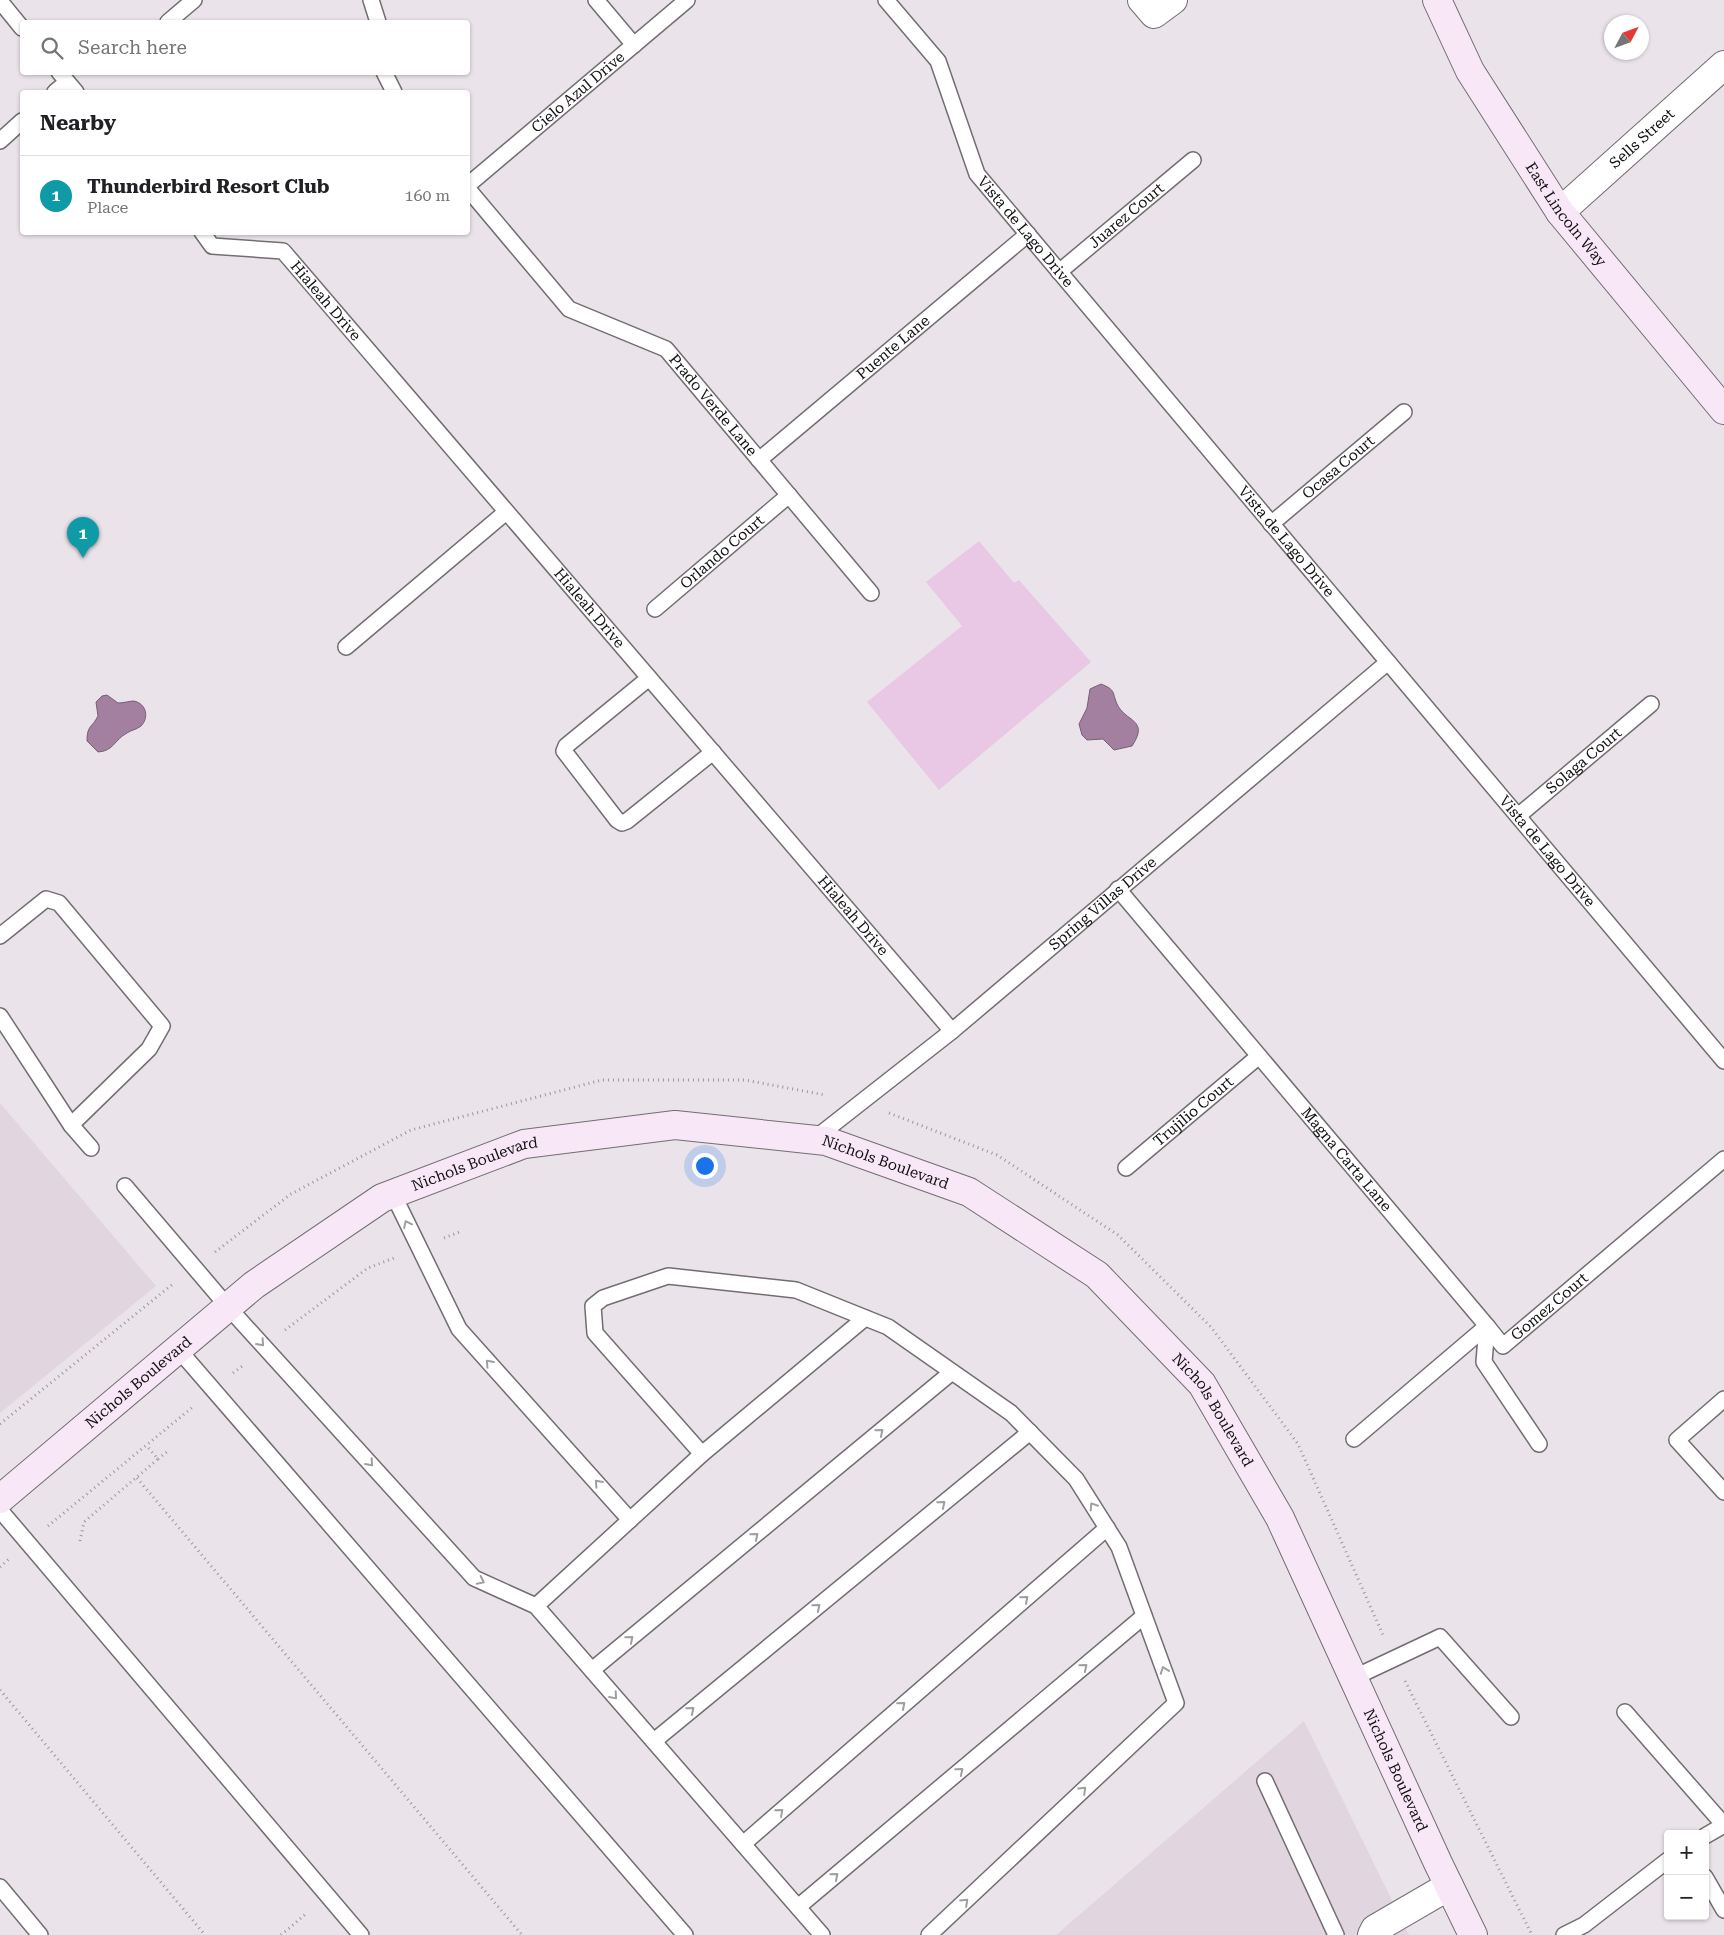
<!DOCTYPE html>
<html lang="en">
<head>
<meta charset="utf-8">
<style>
	:root { --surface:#fff; --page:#f2f2f2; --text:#202124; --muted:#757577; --line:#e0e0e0; --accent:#0f766e }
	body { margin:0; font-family:"Roboto Serif",serif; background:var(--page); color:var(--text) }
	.controls { position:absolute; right:15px; bottom:15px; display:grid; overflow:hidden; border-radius:5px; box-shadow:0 1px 4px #0004 }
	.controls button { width:45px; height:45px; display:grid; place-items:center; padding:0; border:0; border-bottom:1px solid var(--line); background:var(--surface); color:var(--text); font:25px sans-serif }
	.compass { position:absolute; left:1604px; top:15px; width:45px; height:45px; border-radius:50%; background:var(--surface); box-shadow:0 1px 4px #0004; rotate:49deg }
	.you { position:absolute; left:704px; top:1165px; width:18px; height:18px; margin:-12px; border:4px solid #fff; border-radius:50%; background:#1a73e8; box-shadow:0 0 0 8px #1a73e833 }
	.badge { display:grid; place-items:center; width:32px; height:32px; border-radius:50%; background:var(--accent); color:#fff; font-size:16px; font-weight:700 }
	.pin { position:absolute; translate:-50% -41px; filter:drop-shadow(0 1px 2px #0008) }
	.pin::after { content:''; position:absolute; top:26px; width:18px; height:15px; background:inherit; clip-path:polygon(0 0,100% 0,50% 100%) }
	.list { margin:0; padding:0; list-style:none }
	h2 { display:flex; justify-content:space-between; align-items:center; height:65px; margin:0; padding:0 20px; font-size:21px }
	h2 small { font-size:16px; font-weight:400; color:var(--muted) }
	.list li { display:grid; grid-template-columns:32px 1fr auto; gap:15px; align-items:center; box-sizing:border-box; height:80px; padding:0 20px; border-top:1px solid var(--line) }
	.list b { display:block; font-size:19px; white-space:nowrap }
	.list p { margin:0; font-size:16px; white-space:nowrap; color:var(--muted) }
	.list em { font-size:16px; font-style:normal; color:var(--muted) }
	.icon { flex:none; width:28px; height:28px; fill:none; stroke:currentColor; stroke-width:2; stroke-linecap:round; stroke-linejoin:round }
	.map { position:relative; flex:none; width:1724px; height:1935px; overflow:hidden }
	.search { position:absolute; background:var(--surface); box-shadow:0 1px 4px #0004; left:20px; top:20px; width:450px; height:55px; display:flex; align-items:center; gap:12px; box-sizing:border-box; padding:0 18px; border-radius:5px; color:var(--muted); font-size:19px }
	.panel { position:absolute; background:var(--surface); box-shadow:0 1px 4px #0004; left:20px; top:90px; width:450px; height:145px; border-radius:5px }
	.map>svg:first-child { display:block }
	.built { fill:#e1d5e0 }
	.green { fill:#e8c8e5 }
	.water { fill:#a380a0; stroke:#785e75 }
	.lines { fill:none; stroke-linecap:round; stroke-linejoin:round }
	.lane-casing { stroke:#736d72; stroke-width:18 }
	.street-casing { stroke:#736d72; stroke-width:30 }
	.secondary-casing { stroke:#736d72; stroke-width:30 }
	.path { stroke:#9b979b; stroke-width:3; stroke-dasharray:1 4; stroke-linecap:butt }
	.lane { stroke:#fff; stroke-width:15 }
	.street { stroke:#fff; stroke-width:28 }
	.secondary { stroke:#f8e8f7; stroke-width:28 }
	.oneway { stroke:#a09fa0 }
	.labels { text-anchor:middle; stroke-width:4.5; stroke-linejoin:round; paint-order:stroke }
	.street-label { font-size:15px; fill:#121012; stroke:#eae4ea }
</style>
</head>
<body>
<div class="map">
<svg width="1724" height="1935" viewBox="0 0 1724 1935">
	<rect width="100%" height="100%" fill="#eae4ea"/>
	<!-- built -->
	<path class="built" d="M 0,1103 L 156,1286 L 0,1413 Z
		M 1304,1721 L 1409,1935 L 1056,1935 Z"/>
	<!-- green -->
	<path class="green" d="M 979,541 L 1014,583 L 1019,580 L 1091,662 L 939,790 L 867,702 L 962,626 L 926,582 Z"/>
	<!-- water -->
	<path class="water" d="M 1101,684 C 1116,690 1112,692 1117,704 C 1125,722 1150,719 1132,746 L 1114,750 L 1103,739 L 1087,740 L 1082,735 L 1079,724 L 1087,708 L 1090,689 Z
		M 107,695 L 118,703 C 123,703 130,701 134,701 C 147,704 149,718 141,726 C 136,730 131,730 127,733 C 114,740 114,751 98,752 L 87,741 C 87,725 92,728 98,716 L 96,702 L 102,696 Z"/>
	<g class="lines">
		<!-- lane casing -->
		<g class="lane-casing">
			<g id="lane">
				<path d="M 371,0 L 378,22"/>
				<path d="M 596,0 L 634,45"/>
				<path id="s1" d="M 886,0 L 938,61 L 977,174 L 1724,1061"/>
				<path d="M 0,1 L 22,28"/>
				<path d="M 168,22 L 194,0"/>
				<path d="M 59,72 L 76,92"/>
				<path d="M 384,72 L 394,92"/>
				<path d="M 55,92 L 67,82"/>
				<path d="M 0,141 L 22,121"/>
				<path id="s2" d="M 468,185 L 687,0"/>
				<path id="s3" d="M 468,189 L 569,309 L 666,349 L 871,593"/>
				<path id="s4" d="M 202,232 L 212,246 L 283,251 L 952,1031"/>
				<path id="s5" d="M 1059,272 L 1193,160"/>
				<path id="s6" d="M 759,460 L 1028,234"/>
				<path id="s7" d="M 1271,524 L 1404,412"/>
				<path id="s8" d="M 655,609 L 789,495"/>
				<path d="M 346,647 L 506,512"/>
				<path d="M 649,678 L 566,746 L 564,751 L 617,820 L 622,823 L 627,821 L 713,752"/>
				<path id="s9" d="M 1518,816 L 1651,704"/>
				<path id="s10" d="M 1118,889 L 1487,1326 L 1484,1362 L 1539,1444"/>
				<path d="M 0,936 L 46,899 L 59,903 L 162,1026 L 149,1049 L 71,1125 L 0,1016"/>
				<path d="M 71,1125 L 91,1148"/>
				<path id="s11" d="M 813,1140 L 952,1031 L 1388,662"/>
				<path id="s12" d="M 1126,1168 L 1259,1056"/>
				<path d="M 125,1186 L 228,1307 L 474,1578 L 536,1606 L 822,1935"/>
				<path d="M 393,1194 L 459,1329 L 630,1520"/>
				<path d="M 178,1349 L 685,1935"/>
				<path d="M 1724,1399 L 1677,1440 L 1724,1492"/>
				<path id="s13" d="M 1354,1439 L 1487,1326 L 1503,1346 L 1724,1159"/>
				<path d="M 702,1454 L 595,1333 L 593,1306 L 603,1298 L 668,1276 L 796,1290 L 888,1327 L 1011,1413 L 1076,1479 L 1119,1547 L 1176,1703 L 929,1935"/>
				<path d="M 0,1510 L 361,1935"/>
				<path d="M 536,1606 L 702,1454 L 865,1318"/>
				<path d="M 592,1670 L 952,1372"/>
				<path d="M 1353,1678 L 1440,1637 L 1511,1717"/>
				<path d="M 1625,1712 L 1724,1825 L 1705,1836"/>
				<path d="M 654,1741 L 1030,1432"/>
				<path d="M 1265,1781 L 1336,1935"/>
				<path d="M 743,1844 L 1107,1528"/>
				<path d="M 1705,1877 L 1724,1910"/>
				<path d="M 0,1887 L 40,1935"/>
				<path d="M 798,1907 L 1144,1616"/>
				<path d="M 1564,1935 L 1584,1925 L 1668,1860"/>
			</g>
		</g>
		<!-- street casing -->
		<g class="street-casing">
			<g id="street">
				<path d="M 1142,0 L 1154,14 L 1173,0"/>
				<path id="s14" d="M 1560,212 L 1724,65"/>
				<path d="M 1372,1935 L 1375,1929 L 1449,1886"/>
			</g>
		</g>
		<!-- secondary casing -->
		<g class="secondary-casing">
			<g id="secondary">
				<path id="s15" d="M 1437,0 L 1470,71 L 1560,212 L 1724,410"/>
				<path id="s16" d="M 0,1499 L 254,1285 L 382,1198 L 524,1144 L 675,1125 L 826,1141 L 969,1192 L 1097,1275 L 1202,1384 L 1280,1518 L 1438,1863 L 1473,1935"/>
			</g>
		</g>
		<!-- path -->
		<path class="path" d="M 889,1113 L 997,1155 L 1118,1235 L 1211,1327 L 1298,1444 L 1383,1635
			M 444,1238 L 462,1231
			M 215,1252 L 291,1194 L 411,1130 L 602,1080 L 745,1080 L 825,1095
			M 285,1330 L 368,1268 L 394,1258
			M 233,1373 L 244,1365
			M 0,1424 L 174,1283
			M 158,1459 L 168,1451
			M 137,1478 L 522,1935
			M 48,1526 L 194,1406
			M 80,1541 L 84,1522 L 158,1459 L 146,1445
			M 0,1567 L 9,1559
			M 1405,1681 L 1532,1935
			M 0,1690 L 205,1935
			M 281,1935 L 307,1913"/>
		<!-- lane -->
		<use href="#lane" class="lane"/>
		<!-- street -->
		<use href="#street" class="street"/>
		<!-- secondary -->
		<use href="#secondary" class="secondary"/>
	</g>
	<!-- one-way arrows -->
	<defs><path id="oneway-chevron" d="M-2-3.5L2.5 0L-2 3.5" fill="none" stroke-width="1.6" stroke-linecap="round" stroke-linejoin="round" transform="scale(1.25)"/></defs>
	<g class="oneway">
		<use href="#oneway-chevron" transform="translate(407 1224) rotate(-116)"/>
		<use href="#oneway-chevron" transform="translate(261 1343) rotate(48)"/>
		<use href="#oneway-chevron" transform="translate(489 1363) rotate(-132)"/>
		<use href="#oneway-chevron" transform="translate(880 1432) rotate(-40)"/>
		<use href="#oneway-chevron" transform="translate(370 1463) rotate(48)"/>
		<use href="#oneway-chevron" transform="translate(598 1483) rotate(-132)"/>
		<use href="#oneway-chevron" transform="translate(942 1504) rotate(-40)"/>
		<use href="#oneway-chevron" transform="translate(1093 1506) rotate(-123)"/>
		<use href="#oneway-chevron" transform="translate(755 1536) rotate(-40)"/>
		<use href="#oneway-chevron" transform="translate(481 1581) rotate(26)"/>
		<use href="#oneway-chevron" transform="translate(1025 1599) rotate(-41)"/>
		<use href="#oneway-chevron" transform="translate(817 1607) rotate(-40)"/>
		<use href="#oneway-chevron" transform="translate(630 1639) rotate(-40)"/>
		<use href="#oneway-chevron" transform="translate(1084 1667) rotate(-40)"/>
		<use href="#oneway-chevron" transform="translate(1164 1670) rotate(-110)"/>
		<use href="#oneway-chevron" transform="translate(614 1696) rotate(49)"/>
		<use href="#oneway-chevron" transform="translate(902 1705) rotate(-41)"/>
		<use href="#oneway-chevron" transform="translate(691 1710) rotate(-40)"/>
		<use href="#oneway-chevron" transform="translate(960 1771) rotate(-40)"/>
		<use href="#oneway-chevron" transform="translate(1083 1790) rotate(-43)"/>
		<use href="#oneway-chevron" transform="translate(780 1812) rotate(-41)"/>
		<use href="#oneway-chevron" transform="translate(835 1876) rotate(-40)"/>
		<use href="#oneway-chevron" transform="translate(965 1902) rotate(-43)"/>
	</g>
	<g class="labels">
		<!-- street labels -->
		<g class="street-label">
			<text dy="5" stroke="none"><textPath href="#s2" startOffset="144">Cielo Azul Drive</textPath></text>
			<text dy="5" stroke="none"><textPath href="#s14" startOffset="110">Sells Street</textPath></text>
			<text dy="5" stroke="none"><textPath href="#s15" startOffset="251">East Lincoln Way</textPath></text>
			<text dy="5" stroke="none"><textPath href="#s5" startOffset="88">Juarez Court</textPath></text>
			<text dy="5" stroke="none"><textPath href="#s1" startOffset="275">Vista de Lago Drive</textPath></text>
			<text dy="5" stroke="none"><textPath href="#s4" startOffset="154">Hialeah Drive</textPath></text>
			<text dy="5" stroke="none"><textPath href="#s6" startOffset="175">Puente Lane</textPath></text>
			<text dy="5" stroke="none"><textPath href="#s3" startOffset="335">Prado Verde Lane</textPath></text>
			<text dy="5" stroke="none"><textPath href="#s7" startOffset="88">Ocasa Court</textPath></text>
			<text dy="5" stroke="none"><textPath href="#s1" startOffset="680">Vista de Lago Drive</textPath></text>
			<text dy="5" stroke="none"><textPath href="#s8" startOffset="88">Orlando Court</textPath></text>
			<text dy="5" stroke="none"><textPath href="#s4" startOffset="559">Hialeah Drive</textPath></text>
			<text dy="5" stroke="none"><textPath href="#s9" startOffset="86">Solaga Court</textPath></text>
			<text dy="5" stroke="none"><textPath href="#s1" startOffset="1085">Vista de Lago Drive</textPath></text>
			<text dy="5" stroke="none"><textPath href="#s11" startOffset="374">Spring Villas Drive</textPath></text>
			<text dy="5" stroke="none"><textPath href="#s4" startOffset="964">Hialeah Drive</textPath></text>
			<text dy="5" stroke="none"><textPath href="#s12" startOffset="88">Trujilio Court</textPath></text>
			<text dy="5" stroke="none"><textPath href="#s10" startOffset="354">Magna Carta Lane</textPath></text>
			<text dy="5" stroke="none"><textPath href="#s16" startOffset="1006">Nichols Boulevard</textPath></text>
			<text dy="5" stroke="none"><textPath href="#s16" startOffset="586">Nichols Boulevard</textPath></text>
			<text dy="5" stroke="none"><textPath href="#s13" startOffset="261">Gomez Court</textPath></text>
			<text dy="5" stroke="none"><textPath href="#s16" startOffset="181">Nichols Boulevard</textPath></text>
			<text dy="5" stroke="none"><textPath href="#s16" startOffset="1426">Nichols Boulevard</textPath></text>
			<text dy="5" stroke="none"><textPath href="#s16" startOffset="1831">Nichols Boulevard</textPath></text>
		</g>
	</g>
</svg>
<div class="controls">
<button>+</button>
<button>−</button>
</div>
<svg class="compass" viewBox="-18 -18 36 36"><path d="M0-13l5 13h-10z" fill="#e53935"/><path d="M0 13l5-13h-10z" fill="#757577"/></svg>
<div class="you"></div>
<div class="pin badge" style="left:83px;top:558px;background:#0f9aa8">1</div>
<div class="search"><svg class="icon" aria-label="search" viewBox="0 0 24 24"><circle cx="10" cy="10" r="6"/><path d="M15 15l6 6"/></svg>Search here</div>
<section class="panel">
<h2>Nearby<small></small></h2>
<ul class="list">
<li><span class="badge" style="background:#0f9aa8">1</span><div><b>Thunderbird Resort Club</b><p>Place</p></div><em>160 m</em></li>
</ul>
</section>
</div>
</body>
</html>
